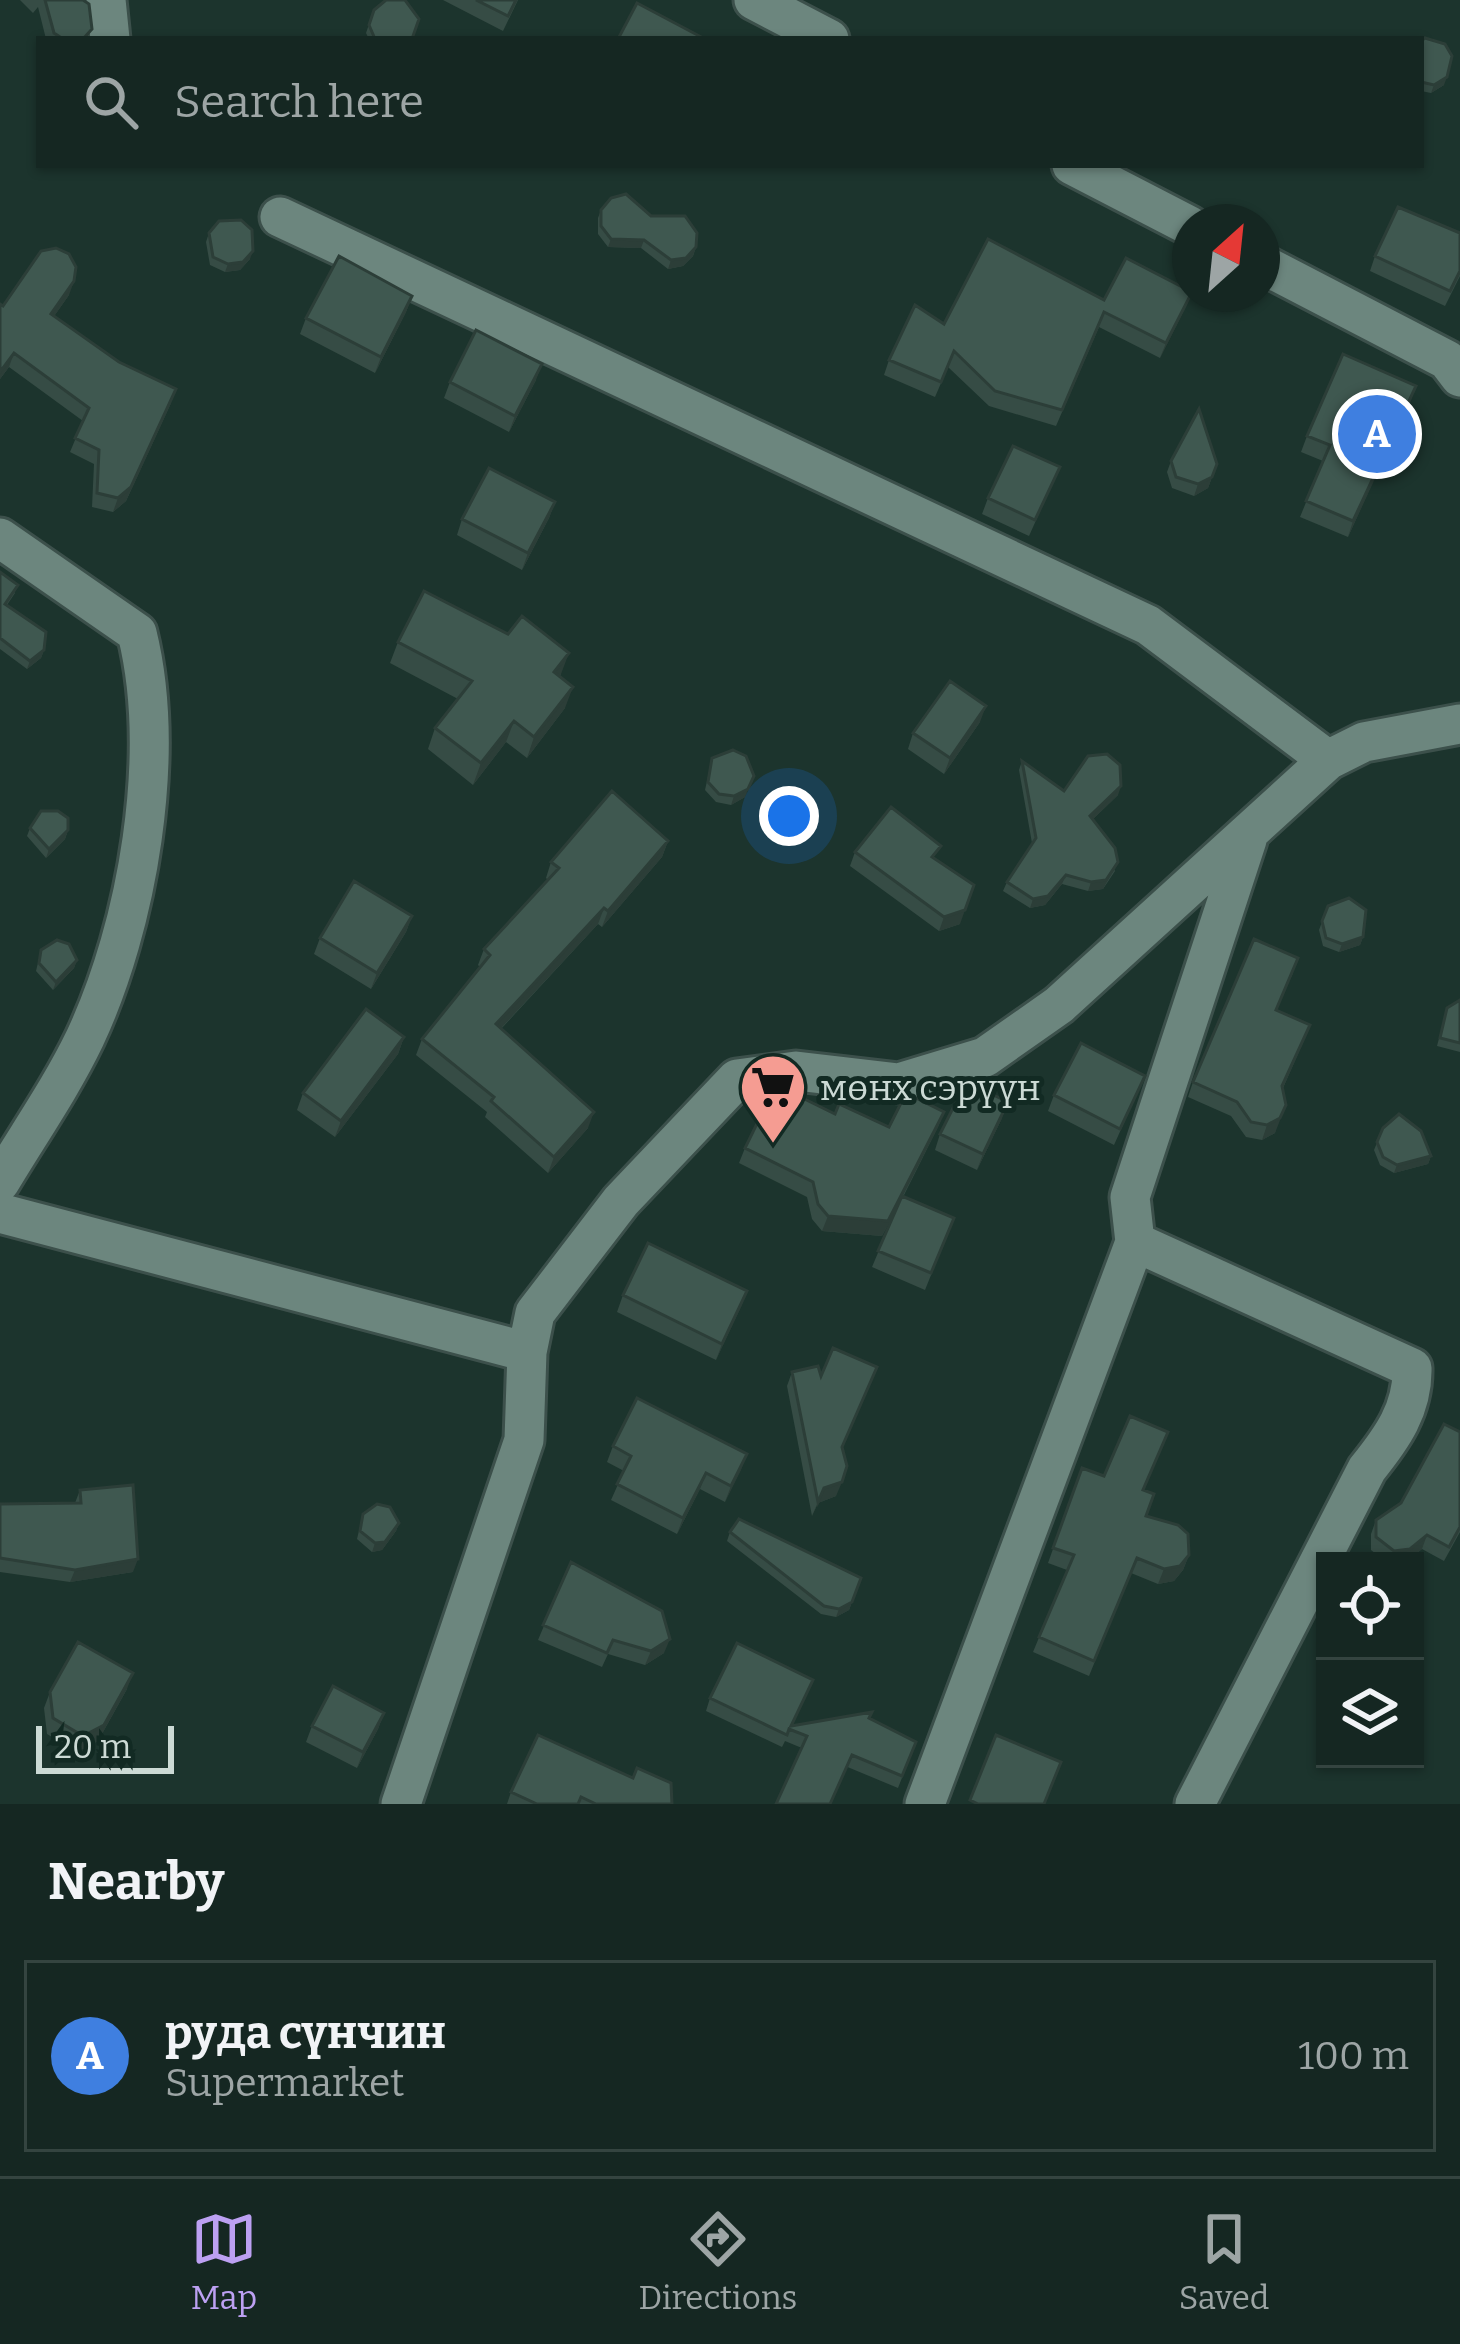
<!DOCTYPE html>
<html lang="en">
<head>
<meta charset="utf-8">
<style>
	:root { --surface:#152722; --page:#1e2f2a; --text:#f1f3f6; --muted:#9da5a5; --line:#344440; --accent:#bca0f2 }
	body { margin:0; font-family:Bitter,serif; background:var(--page); color:var(--text) }
	.controls { position:absolute; right:36px; bottom:36px; display:grid; overflow:hidden; border-radius:0px; box-shadow:0 3px 9px #0004 }
	.controls button { width:108px; height:108px; display:grid; place-items:center; padding:0; border:0; border-bottom:3px solid var(--line); background:var(--surface); color:var(--text); font:60px sans-serif }
	.compass { position:absolute; left:1172px; top:204px; width:108px; height:108px; border-radius:50%; background:var(--surface); box-shadow:0 3px 9px #0004; rotate:27deg }
	.scale { position:absolute; left:36px; bottom:30px; width:138px; box-sizing:border-box; padding-left:12px; border:6px solid #ccdad5; border-top:0; font-size:33px; line-height:42px; white-space:nowrap; color:#ccdad5; -webkit-text-stroke:9px #122a23; paint-order:stroke }
	.you { position:absolute; left:789px; top:816px; width:42px; height:42px; margin:-30px; border:9px solid #fff; border-radius:50%; background:#1a73e8; box-shadow:0 0 0 18px #1a73e833 }
	.badge { display:grid; place-items:center; width:78px; height:78px; border-radius:50%; background:var(--accent); color:#fff; font-size:39px; font-weight:700 }
	.pin { position:absolute; translate:-50% -50%; border:6px solid #fff; box-shadow:0 3px 12px #0006 }
	.list { margin:0; padding:0; list-style:none }
	h2 { display:flex; justify-content:space-between; align-items:center; height:156px; margin:0; padding:0 48px; font-size:51px }
	h2 small { font-size:39px; font-weight:400; color:var(--muted) }
	.list li { display:grid; grid-template-columns:78px 1fr auto; gap:36px; align-items:center; box-sizing:border-box; height:192px; margin:0 24px 24px; padding:0 24px; border:3px solid var(--line); border-radius:0px }
	.list b { display:block; font-size:45px; white-space:nowrap }
	.list p { margin:0; font-size:39px; white-space:nowrap; color:var(--muted) }
	.list em { font-size:39px; font-style:normal; color:var(--muted) }
	.icon { flex:none; width:66px; height:66px; fill:none; stroke:currentColor; stroke-width:2; stroke-linecap:round; stroke-linejoin:round }
	.map { position:relative; flex:none; width:1460px; height:1804px; overflow:hidden }
	.search { position:absolute; background:var(--surface); box-shadow:0 3px 9px #0004; left:36px; right:36px; top:36px; height:132px; display:flex; align-items:center; gap:30px; box-sizing:border-box; padding:0 42px; border-radius:0px; color:var(--muted); font-size:45px }
	.sheet { height:372px; background:var(--surface) }
	nav { display:flex; justify-content:space-around; align-items:center; box-sizing:border-box; height:168px; border-top:3px solid var(--line); background:var(--surface); font-size:33px; color:var(--muted) }
	nav a { display:grid; justify-items:center; gap:6px }
	nav .on { color:var(--accent) }
	.map>svg:first-child { display:block }
	.lines { fill:none; stroke-linecap:round; stroke-linejoin:round }
	.minor-casing { stroke:#3c504b; stroke-width:45 }
	.minor { stroke:#6c867e; stroke-width:39 }
	.wall { fill:#364c45 }
	.shaded-wall { fill:#2c3e38 }
	.building { fill:#3f5850; stroke:#2c3e38; stroke-width:3 }
	.labels { text-anchor:middle; stroke-width:10; stroke-linejoin:round; paint-order:stroke }
	.poi-label { font-size:36px; fill:#ccdad5; stroke:#122a23; text-anchor:start }
</style>
</head>
<body>
<div class="map">
<svg width="1460" height="1804" viewBox="0 0 1460 1804">
	<rect width="100%" height="100%" fill="#1c342d"/>
	<g class="lines">
		<!-- minor casing -->
		<g class="minor-casing">
			<path id="minor" d="M 106,0 L 110,39
				M 754,0 L 829,39
				M 1072,165 L 1190,226
				M 280,217 L 1148,625 L 1328,760
				M 1262,264 L 1447,360 L 1460,377
				M 0,538 L 137,633 C 167,755 138,925 85,1038 C 61,1088 28,1135 0,1182
				M 0,1213 L 527,1352 L 535,1313 L 621,1201 L 737,1079 L 796,1071 L 899,1083 L 985,1057 L 1059,1005 L 1328,760 L 1364,742 L 1460,724
				M 1135,1242 L 1412,1368 C 1413,1409 1392,1438 1367,1469 L 1195,1804
				M 401,1804 L 524,1440 L 527,1352
				M 925,1804 L 1135,1242 L 1130,1197 L 1247,840"/>
		</g>
		<!-- minor -->
		<use href="#minor" class="minor"/>
	</g>
	<!-- wall -->
	<path class="wall" d="M 20,0 L 83,0 L 88,39 L 46,39 L 38,7 L 33,13 Z
		M 443,0 L 518,0 L 503,31 Z
		M 374,10 L 412,39 L 369,39 L 366,33 Z
		M 1421,41 L 1444,85 L 1431,93 L 1421,91 Z
		M 601,210 L 651,216 L 696,247 L 693,256 L 683,266 L 668,269 L 641,248 L 608,247 L 598,234 L 598,218 Z
		M 209,233 L 250,259 L 240,270 L 225,272 L 210,265 L 206,242 Z
		M 1460,233 L 1460,276 L 1445,306 L 1370,271 L 1375,256 Z
		M 1191,294 L 1160,358 L 1099,327 L 1056,426 L 989,406 L 948,367 L 935,397 L 884,375 L 889,360 L 944,324 L 1104,300 Z
		M 69,295 L 54,316 L 171,403 L 126,501 L 113,512 L 92,507 L 94,464 L 70,452 L 83,421 L 9,367 L 0,379 L 0,304 L 3,306 Z
		M 412,296 L 406,312 L 375,373 L 300,334 L 306,318 Z
		M 536,380 L 509,432 L 444,398 L 450,382 Z
		M 1416,386 L 1348,537 L 1300,517 L 1323,461 L 1301,452 L 1307,436 Z
		M 1171,461 L 1217,464 L 1208,488 L 1194,496 L 1172,488 L 1167,472 Z
		M 1060,467 L 1029,536 L 982,514 L 988,498 Z
		M 555,502 L 549,518 L 522,570 L 457,535 L 462,519 Z
		M 0,572 L 15,593 L 7,605 L 44,650 L 41,658 L 27,669 L 0,649 Z
		M 398,642 L 561,674 L 560,676 L 565,708 L 527,758 L 506,742 L 473,785 L 428,749 L 435,728 L 458,699 L 390,663 Z
		M 980,722 L 944,774 L 908,749 L 913,733 Z
		M 712,758 L 745,797 L 731,805 L 716,802 L 705,790 Z
		M 1022,761 L 1064,791 L 1118,795 L 1092,820 L 1115,871 L 1103,889 L 1088,891 L 1062,884 L 1045,905 L 1030,908 L 1003,891 L 1007,882 L 1032,843 L 1019,770 Z
		M 30,828 L 68,830 L 65,839 L 46,858 L 27,836 Z
		M 668,841 L 662,857 L 602,927 L 598,924 L 501,1029 L 588,1128 L 548,1173 L 485,1117 L 487,1112 L 416,1055 L 422,1039 L 480,967 L 478,965 L 484,949 L 548,880 L 546,878 L 551,862 Z
		M 855,852 L 936,860 L 960,924 L 939,931 L 850,866 Z
		M 1328,906 L 1363,937 L 1360,945 L 1339,952 L 1323,946 L 1319,930 Z
		M 412,916 L 406,932 L 371,989 L 314,954 L 320,938 Z
		M 41,950 L 77,960 L 74,968 L 53,990 L 36,971 Z
		M 1293,973 L 1276,1010 L 1304,1040 L 1283,1088 L 1275,1133 L 1262,1140 L 1246,1137 L 1231,1116 L 1188,1097 L 1193,1082 Z
		M 1460,1000 L 1460,1052 L 1437,1046 L 1447,1008 Z
		M 404,1037 L 398,1054 L 335,1137 L 297,1110 L 303,1093 Z
		M 1145,1076 L 1114,1145 L 1048,1111 L 1054,1095 Z
		M 944,1112 L 938,1127 L 903,1197 L 954,1218 L 925,1290 L 872,1267 L 896,1210 L 882,1236 L 822,1231 L 812,1219 L 807,1197 L 739,1163 L 745,1148 L 835,1114 L 889,1127 Z
		M 1002,1118 L 977,1170 L 935,1150 L 940,1134 Z
		M 1383,1128 L 1431,1156 L 1428,1164 L 1394,1173 L 1380,1165 L 1374,1150 Z
		M 747,1291 L 716,1360 L 617,1312 L 623,1295 Z
		M 877,1367 L 842,1449 L 836,1496 L 818,1503 L 812,1516 L 787,1386 L 792,1372 L 821,1376 Z
		M 1168,1432 L 1144,1490 L 1146,1516 L 1189,1555 L 1183,1570 L 1174,1581 L 1158,1584 L 1131,1573 L 1089,1676 L 1033,1652 L 1067,1570 L 1048,1563 L 1082,1468 L 1104,1476 Z
		M 1460,1432 L 1460,1532 L 1444,1561 L 1422,1549 L 1407,1561 L 1385,1561 L 1371,1550 L 1371,1534 L 1376,1520 L 1401,1503 Z
		M 613,1446 L 747,1454 L 725,1502 L 700,1489 L 677,1534 L 611,1500 L 624,1471 L 607,1462 Z
		M 80,1490 L 133,1572 L 70,1582 L 0,1572 L 0,1504 L 75,1503 Z
		M 363,1514 L 399,1523 L 396,1531 L 382,1550 L 372,1552 L 357,1539 Z
		M 730,1532 L 861,1578 L 849,1610 L 836,1617 L 821,1614 L 727,1541 Z
		M 571,1562 L 664,1653 L 645,1665 L 608,1654 L 602,1667 L 538,1640 Z
		M 127,1689 L 98,1741 L 77,1752 L 47,1734 L 44,1708 L 50,1692 Z
		M 808,1692 L 792,1726 L 869,1718 L 916,1742 L 898,1788 L 785,1741 L 782,1747 L 706,1711 L 710,1698 Z
		M 384,1713 L 378,1729 L 357,1768 L 306,1742 L 312,1726 Z
		M 511,1792 L 672,1804 L 507,1804 Z"/>
	<!-- shaded-wall -->
	<path class="shaded-wall" d="M 1447,77 L 1444,85 L 1431,93 L 1434,85 Z
		M 611,239 L 644,240 L 641,248 L 608,247 Z
		M 696,247 L 693,256 L 683,266 L 668,269 L 671,260 Z
		M 253,251 L 250,259 L 240,270 L 225,272 L 228,264 Z
		M 74,281 L 69,295 L 46,328 L 51,314 Z
		M 1191,294 L 1186,307 L 1160,358 L 1166,343 Z
		M 412,296 L 406,312 L 375,373 L 381,357 Z
		M 14,353 L 9,367 L 0,379 L 0,372 Z
		M 542,364 L 536,380 L 509,432 L 515,416 Z
		M 1416,386 L 1410,403 L 1348,537 L 1353,521 Z
		M 176,389 L 126,501 L 113,512 L 118,498 Z
		M 1212,477 L 1208,488 L 1194,496 L 1198,484 Z
		M 555,502 L 549,518 L 522,570 L 528,553 Z
		M 44,650 L 41,658 L 27,669 L 30,661 Z
		M 569,653 L 561,674 L 546,693 L 554,672 Z
		M 573,687 L 565,708 L 527,758 L 534,737 Z
		M 986,706 L 980,722 L 944,774 L 950,758 Z
		M 514,721 L 506,742 L 473,785 L 481,763 Z
		M 754,776 L 745,797 L 731,805 L 734,796 Z
		M 1121,786 L 1118,795 L 1087,825 L 1090,816 Z
		M 68,830 L 65,839 L 46,858 L 49,849 Z
		M 668,841 L 662,857 L 602,927 L 608,911 Z
		M 1118,862 L 1103,889 L 1088,891 L 1091,882 Z
		M 1066,875 L 1062,884 L 1045,905 L 1030,908 L 1033,899 Z
		M 604,908 L 598,924 L 490,1040 L 496,1024 Z
		M 965,910 L 960,924 L 939,931 L 944,917 Z
		M 412,916 L 406,932 L 371,989 L 377,973 Z
		M 1363,937 L 1360,945 L 1339,952 L 1342,944 Z
		M 77,960 L 74,968 L 53,990 L 56,982 Z
		M 404,1037 L 398,1054 L 335,1137 L 341,1121 Z
		M 1008,1102 L 1002,1118 L 977,1170 L 983,1154 Z
		M 1286,1105 L 1275,1133 L 1262,1140 L 1267,1125 Z
		M 594,1112 L 588,1128 L 548,1173 L 554,1157 Z
		M 944,1112 L 938,1127 L 882,1236 L 822,1231 L 828,1216 Z
		M 1431,1156 L 1428,1164 L 1394,1173 L 1397,1165 Z
		M 747,1291 L 741,1307 L 716,1360 L 722,1344 Z
		M 747,1454 L 741,1470 L 725,1502 L 731,1486 Z
		M 706,1473 L 700,1489 L 677,1534 L 683,1518 Z
		M 842,1482 L 836,1496 L 818,1503 L 812,1516 L 824,1488 Z
		M 399,1523 L 396,1531 L 382,1550 L 372,1552 L 375,1543 Z
		M 1427,1535 L 1422,1549 L 1407,1561 L 1391,1561 L 1394,1551 Z
		M 1189,1555 L 1183,1570 L 1174,1581 L 1158,1584 L 1164,1569 Z
		M 138,1559 L 133,1572 L 70,1582 L 75,1570 Z
		M 852,1602 L 849,1610 L 836,1617 L 839,1609 Z
		M 670,1639 L 664,1653 L 645,1665 L 651,1651 Z
		M 133,1673 L 127,1689 L 98,1741 L 77,1752 L 83,1736 Z
		M 384,1713 L 378,1729 L 357,1768 L 363,1752 Z"/>
	<!-- building -->
	<path class="building" d="M 45,0 L 83,0 L 89,4 L 92,29 L 83,39 L 63,39 L 54,33 Z
		M 386,0 L 405,0 L 419,19 L 412,39 L 375,39 L 369,25 L 374,10 Z
		M 476,0 L 516,0 L 508,16 Z
		M 637,3 L 705,39 L 618,39 Z
		M 1425,38 L 1445,44 L 1452,56 L 1447,77 L 1434,85 L 1421,82 L 1421,41 Z
		M 626,194 L 651,216 L 685,216 L 697,233 L 696,247 L 686,258 L 671,260 L 644,240 L 611,239 L 601,226 L 601,210 L 611,198 Z
		M 1398,207 L 1460,233 L 1460,271 L 1450,291 L 1375,256 Z
		M 241,220 L 252,230 L 253,251 L 243,262 L 228,264 L 213,257 L 209,233 L 219,221 Z
		M 988,239 L 1104,300 L 1126,258 L 1190,291 L 1191,294 L 1166,343 L 1104,312 L 1062,410 L 995,391 L 954,351 L 941,382 L 889,360 L 915,305 L 944,324 Z
		M 56,248 L 69,254 L 76,267 L 74,281 L 51,314 L 119,362 L 176,389 L 131,487 L 118,498 L 97,493 L 99,450 L 75,438 L 89,408 L 14,353 L 0,372 L 0,304 L 3,306 L 41,251 Z
		M 339,256 L 412,296 L 381,357 L 306,318 Z
		M 476,330 L 542,364 L 515,416 L 450,382 Z
		M 1343,354 L 1416,386 L 1353,521 L 1306,501 L 1330,445 L 1307,436 Z
		M 1199,409 L 1217,464 L 1212,477 L 1198,484 L 1176,477 L 1171,461 Z
		M 1013,446 L 1060,467 L 1035,520 L 988,498 Z
		M 489,468 L 555,502 L 528,553 L 462,519 Z
		M 0,572 L 18,585 L 5,604 L 46,632 L 44,650 L 30,661 L 0,638 Z
		M 424,591 L 508,634 L 522,616 L 569,653 L 554,672 L 573,687 L 534,737 L 514,721 L 481,763 L 435,728 L 472,681 L 398,642 Z
		M 950,681 L 986,706 L 950,758 L 913,733 Z
		M 733,750 L 746,756 L 754,776 L 748,789 L 734,796 L 719,794 L 708,782 L 712,758 Z
		M 1107,754 L 1120,765 L 1121,786 L 1090,816 L 1115,848 L 1118,862 L 1106,880 L 1091,882 L 1066,875 L 1048,896 L 1033,899 L 1007,882 L 1036,838 L 1022,761 L 1064,791 L 1088,756 Z
		M 612,791 L 668,841 L 608,911 L 604,908 L 496,1024 L 594,1112 L 554,1157 L 491,1101 L 494,1097 L 422,1039 L 490,955 L 484,949 L 559,868 L 551,862 Z
		M 891,807 L 941,846 L 932,857 L 974,885 L 965,910 L 944,917 L 855,852 Z
		M 41,811 L 58,811 L 68,818 L 68,830 L 49,849 L 30,828 Z
		M 354,881 L 412,916 L 377,973 L 320,938 Z
		M 1349,898 L 1366,910 L 1363,937 L 1342,944 L 1326,938 L 1322,921 L 1328,906 Z
		M 1254,939 L 1298,958 L 1276,1010 L 1310,1025 L 1282,1086 L 1286,1105 L 1280,1118 L 1267,1125 L 1251,1122 L 1237,1102 L 1193,1082 Z
		M 57,940 L 69,944 L 77,960 L 56,982 L 39,963 L 41,950 Z
		M 1460,1000 L 1460,1043 L 1440,1038 L 1447,1008 Z
		M 366,1009 L 404,1037 L 341,1121 L 303,1093 Z
		M 1081,1043 L 1145,1076 L 1120,1129 L 1054,1095 Z
		M 966,1082 L 1008,1102 L 983,1154 L 940,1134 Z
		M 776,1085 L 835,1114 L 839,1104 L 889,1127 L 906,1093 L 944,1112 L 888,1221 L 828,1216 L 818,1204 L 813,1182 L 745,1148 Z
		M 1399,1114 L 1421,1131 L 1431,1156 L 1397,1165 L 1383,1157 L 1377,1142 L 1383,1128 Z
		M 902,1196 L 954,1218 L 931,1273 L 878,1251 Z
		M 648,1243 L 747,1291 L 722,1344 L 623,1295 Z
		M 833,1348 L 877,1367 L 842,1447 L 847,1466 L 842,1482 L 824,1488 L 818,1502 L 792,1372 L 818,1366 L 821,1376 Z
		M 637,1398 L 747,1454 L 731,1486 L 706,1473 L 683,1518 L 617,1484 L 631,1456 L 613,1446 Z
		M 1130,1416 L 1168,1432 L 1143,1490 L 1154,1494 L 1146,1516 L 1178,1525 L 1188,1534 L 1189,1555 L 1180,1566 L 1164,1569 L 1137,1558 L 1094,1661 L 1039,1637 L 1074,1555 L 1053,1548 L 1082,1468 L 1104,1476 Z
		M 1444,1424 L 1460,1432 L 1460,1527 L 1449,1547 L 1427,1535 L 1410,1549 L 1394,1551 L 1376,1537 L 1376,1520 L 1401,1503 Z
		M 133,1485 L 138,1559 L 75,1570 L 0,1558 L 0,1504 L 81,1503 L 80,1490 Z
		M 377,1504 L 390,1507 L 399,1523 L 385,1542 L 375,1543 L 360,1531 L 363,1514 Z
		M 739,1519 L 861,1578 L 852,1602 L 839,1609 L 824,1606 L 730,1532 Z
		M 571,1562 L 662,1611 L 670,1639 L 651,1651 L 613,1640 L 607,1653 L 543,1625 Z
		M 78,1642 L 133,1673 L 104,1725 L 83,1736 L 53,1718 L 50,1692 Z
		M 737,1643 L 813,1680 L 791,1726 L 872,1712 L 869,1718 L 916,1742 L 902,1776 L 852,1755 L 830,1804 L 776,1804 L 807,1736 L 789,1729 L 787,1735 L 710,1698 Z
		M 333,1686 L 384,1713 L 363,1752 L 312,1726 Z
		M 538,1735 L 633,1778 L 637,1768 L 671,1783 L 672,1804 L 596,1804 L 581,1797 L 578,1804 L 537,1804 L 511,1792 Z
		M 996,1735 L 1061,1762 L 1044,1804 L 978,1804 L 970,1800 Z"/>
	<!-- icons -->
	<defs>
		<g id="supermarket-pin" transform="scale(3.45)"><path d="M0 17L-7.5 6A9.5 9.5 0 1 1 7.5 6Z" fill="#f59c92" stroke="#122a23"/><path d="M-6-5.5h2.5l.6 2H6L4.5 2H-2.5L-4.4-4H-6ZM-1.5 3.2a1.3 1.3 0 1 0 .1 0ZM3 3.2a1.3 1.3 0 1 0 .1 0Z" fill="#111"/></g>
	</defs>
	<g fill-rule="evenodd">
		<use href="#supermarket-pin" x="773" y="1087"/>
	</g>
	<g class="labels">
		<!-- poi labels -->
		<g class="poi-label">
			<text x="820" y="1100">мөнх сэрүүн</text>
		</g>
	</g>
</svg>
<div class="controls">
<button><svg class="icon" aria-label="locate" viewBox="0 0 24 24"><circle cx="12" cy="12" r="6"/><path d="M12 2v4M12 18v4M2 12h4M18 12h4"/></svg></button>
<button><svg class="icon" aria-label="layers" viewBox="0 0 24 24"><path d="M12 4l9 5-9 5-9-5zM3 14l9 5 9-5"/></svg></button>
</div>
<svg class="compass" viewBox="-18 -18 36 36"><path d="M0-13l5 13h-10z" fill="#e53935"/><path d="M0 13l5-13h-10z" fill="#9da5a5"/></svg>
<div class="scale">20 m</div>
<div class="you"></div>
<div class="pin badge" style="left:1377px;top:434px;background:#3f7fe0">A</div>
<div class="search"><svg class="icon" aria-label="search" viewBox="0 0 24 24"><circle cx="10" cy="10" r="6"/><path d="M15 15l6 6"/></svg>Search here</div>
</div>
<section class="sheet">
<h2>Nearby<small></small></h2>
<ul class="list">
<li><span class="badge" style="background:#3f7fe0">A</span><div><b>руда сүнчин</b><p>Supermarket</p></div><em>100 m</em></li>
</ul>
</section>
<nav>
<a class="on"><svg class="icon" aria-label="map" viewBox="0 0 24 24"><path d="M3 6l6-2 6 2 6-2v14l-6 2-6-2-6 2zM9 4v14M15 6v14"/></svg>Map</a>
<a><svg class="icon" aria-label="directions" viewBox="0 0 24 24"><path d="M12 3l9 9-9 9-9-9zM9 14v-3h6M13 9l2 2-2 2"/></svg>Directions</a>
<a><svg class="icon" aria-label="saved" viewBox="0 0 24 24"><path d="M7 4h10v16l-5-4-5 4z"/></svg>Saved</a>
</nav>
</body>
</html>
